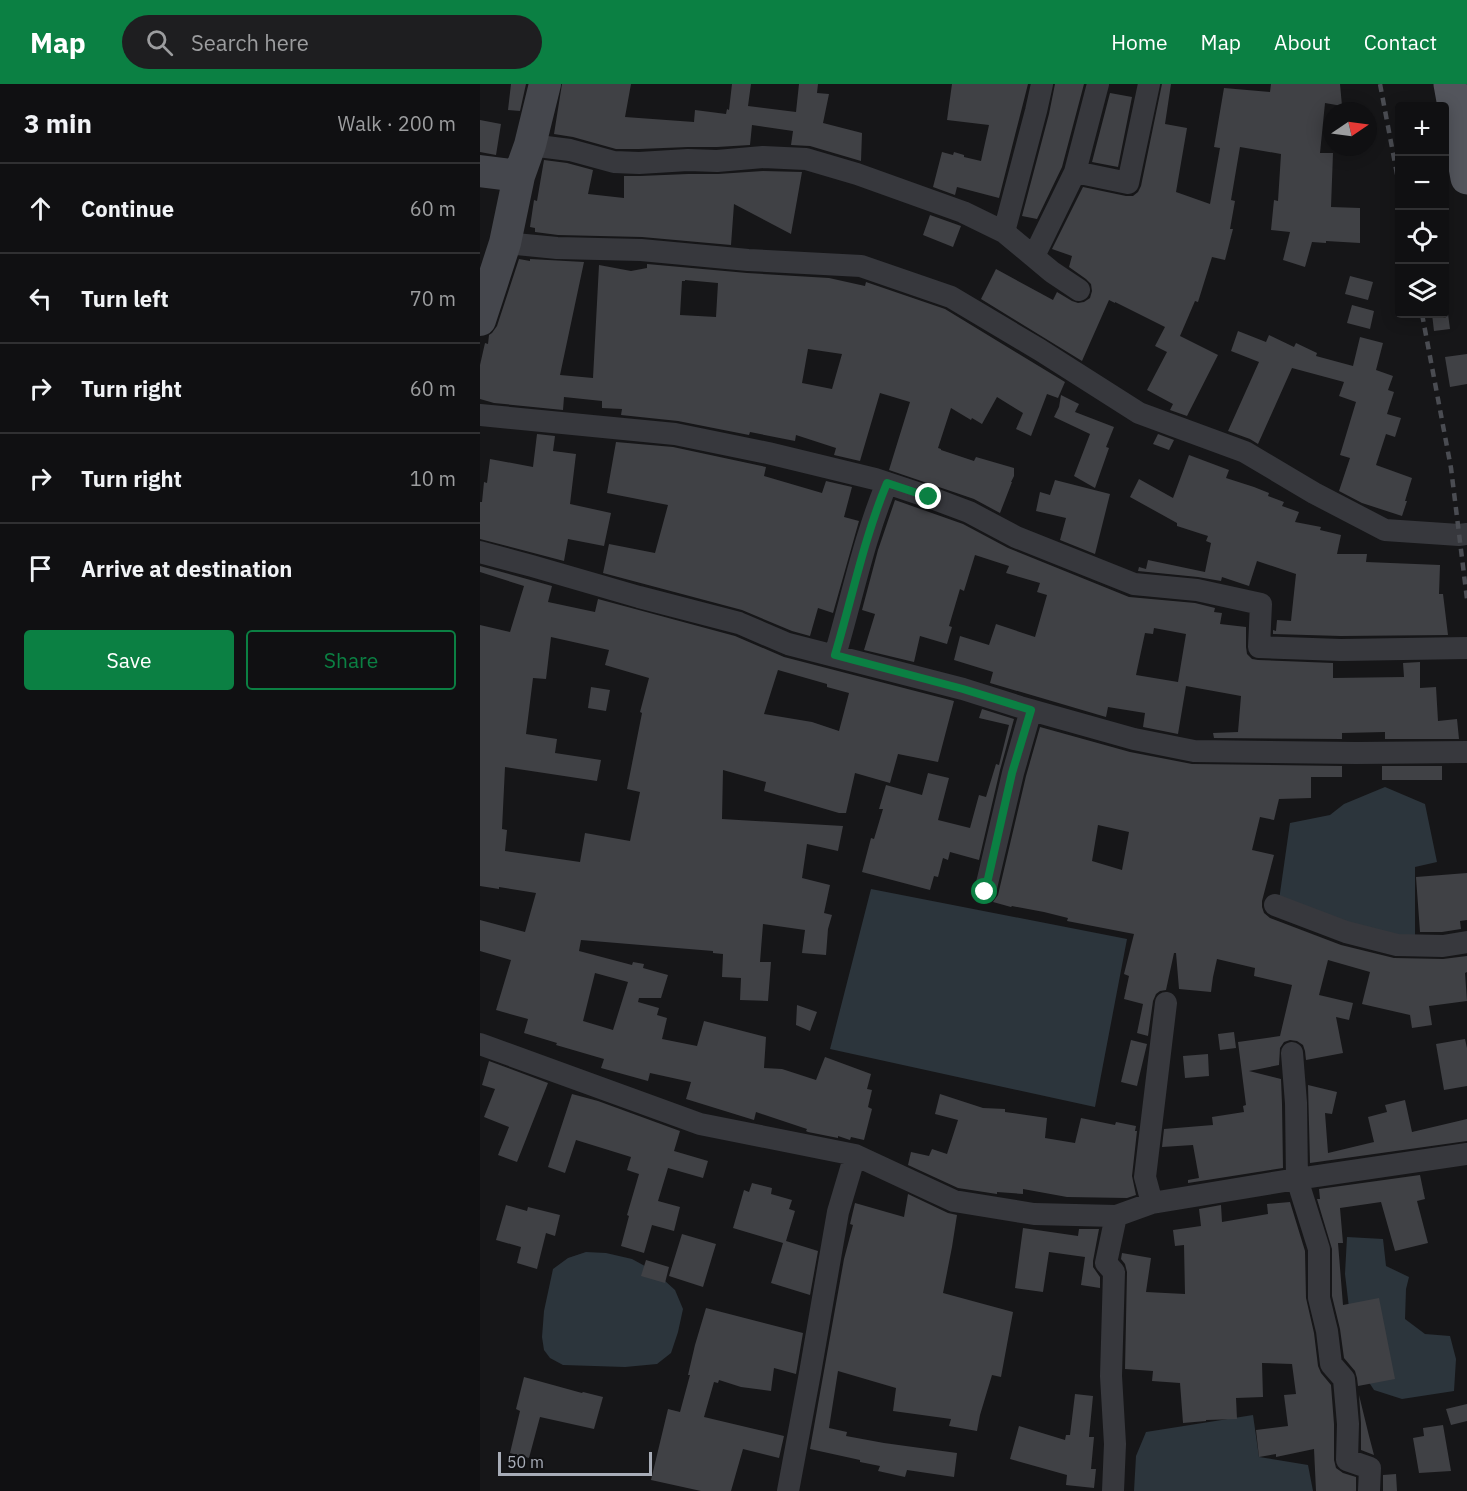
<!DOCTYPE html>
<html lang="en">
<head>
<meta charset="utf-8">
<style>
	:root { --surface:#101012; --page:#1e1e20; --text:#f1f3f6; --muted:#9c9d9f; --line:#303032; --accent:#0b8043 }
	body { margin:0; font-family:"IBM Plex Sans",sans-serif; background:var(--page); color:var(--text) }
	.controls { position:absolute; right:18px; top:18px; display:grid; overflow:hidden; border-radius:6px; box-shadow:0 3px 15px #0003 }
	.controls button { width:54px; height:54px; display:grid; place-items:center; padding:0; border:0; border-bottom:2px solid var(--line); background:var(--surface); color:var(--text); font:30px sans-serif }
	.compass { position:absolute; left:843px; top:18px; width:54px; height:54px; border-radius:50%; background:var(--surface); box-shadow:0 3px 15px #0003; rotate:77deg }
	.scale { position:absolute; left:18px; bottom:15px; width:154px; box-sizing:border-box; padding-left:6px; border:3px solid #a8adb8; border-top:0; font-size:16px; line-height:21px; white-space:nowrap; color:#a8adb8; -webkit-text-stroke:4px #111113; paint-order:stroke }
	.stop { position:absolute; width:18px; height:18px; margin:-14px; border:4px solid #0b8043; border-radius:50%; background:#fff }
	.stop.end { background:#0b8043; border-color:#fff; box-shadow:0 2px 6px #0008 }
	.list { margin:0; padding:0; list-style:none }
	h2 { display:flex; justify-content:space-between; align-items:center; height:78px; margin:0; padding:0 24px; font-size:26px }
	h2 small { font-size:20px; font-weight:400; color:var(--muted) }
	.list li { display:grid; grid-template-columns:39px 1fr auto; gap:18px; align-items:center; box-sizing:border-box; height:90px; padding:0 24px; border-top:2px solid var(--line) }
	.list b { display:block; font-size:22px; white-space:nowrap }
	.list em { font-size:20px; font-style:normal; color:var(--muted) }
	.actions { display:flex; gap:12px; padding:18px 24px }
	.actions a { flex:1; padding:14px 0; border:2px solid var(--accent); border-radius:6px; text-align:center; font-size:21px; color:var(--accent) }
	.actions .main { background:var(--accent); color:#fff }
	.icon { flex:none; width:33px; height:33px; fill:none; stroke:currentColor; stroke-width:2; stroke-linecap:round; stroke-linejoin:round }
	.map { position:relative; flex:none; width:987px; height:1407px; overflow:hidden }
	header { display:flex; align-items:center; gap:36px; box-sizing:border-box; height:84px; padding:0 30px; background:var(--accent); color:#fff }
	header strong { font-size:28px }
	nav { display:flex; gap:33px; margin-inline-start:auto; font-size:21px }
	.search { width:420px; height:54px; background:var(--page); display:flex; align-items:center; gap:15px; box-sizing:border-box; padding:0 21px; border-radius:33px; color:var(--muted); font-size:22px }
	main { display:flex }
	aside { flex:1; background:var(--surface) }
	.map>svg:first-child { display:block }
	.water { fill:#2c353c }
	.building { fill:#404145; fill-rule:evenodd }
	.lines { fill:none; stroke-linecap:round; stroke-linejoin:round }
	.street { stroke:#37383d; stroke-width:22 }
	.secondary { stroke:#45474d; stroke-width:32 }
	.primary { stroke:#53555c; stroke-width:33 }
	.rail { stroke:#4a4c52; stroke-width:4.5; stroke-dasharray:8 6; stroke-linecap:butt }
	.route { stroke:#0b8043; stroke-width:8 }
</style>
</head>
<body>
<header>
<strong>Map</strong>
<div class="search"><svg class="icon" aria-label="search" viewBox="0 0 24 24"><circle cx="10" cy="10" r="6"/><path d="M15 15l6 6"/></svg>Search here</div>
<nav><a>Home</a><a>Map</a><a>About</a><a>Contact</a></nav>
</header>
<main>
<aside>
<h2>3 min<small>Walk · 200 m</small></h2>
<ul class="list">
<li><svg class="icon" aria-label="ahead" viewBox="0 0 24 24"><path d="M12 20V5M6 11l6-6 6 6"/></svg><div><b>Continue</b></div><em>60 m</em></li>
<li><svg class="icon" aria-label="left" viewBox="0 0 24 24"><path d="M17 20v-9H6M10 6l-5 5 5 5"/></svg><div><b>Turn left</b></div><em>70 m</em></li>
<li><svg class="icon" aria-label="right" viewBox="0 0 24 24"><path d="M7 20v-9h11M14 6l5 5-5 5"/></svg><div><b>Turn right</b></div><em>60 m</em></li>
<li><svg class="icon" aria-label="right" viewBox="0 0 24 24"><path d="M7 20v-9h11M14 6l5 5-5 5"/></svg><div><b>Turn right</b></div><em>10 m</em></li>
<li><svg class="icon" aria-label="arrive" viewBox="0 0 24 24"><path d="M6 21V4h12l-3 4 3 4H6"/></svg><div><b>Arrive at destination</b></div></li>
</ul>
<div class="actions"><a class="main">Save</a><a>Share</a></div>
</aside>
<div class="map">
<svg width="987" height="1407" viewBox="0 0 987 1407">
	<rect width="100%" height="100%" fill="#161618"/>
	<!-- water -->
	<path class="water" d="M 905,703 L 945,720 L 957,778 L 935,783 L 935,856 L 868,846 L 799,816 L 810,739 L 850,731 L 864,720 Z
		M 391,805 L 647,855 L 615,1023 L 350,965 Z
		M 867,1153 L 903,1155 L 906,1182 L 929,1193 L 926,1205 L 925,1235 L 945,1250 L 970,1252 L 976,1275 L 974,1307 L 922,1315 L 894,1306 L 873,1274 L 872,1249 L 865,1190 Z
		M 106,1168 L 126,1169 L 152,1175 L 174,1187 L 195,1206 L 203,1225 L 198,1248 L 191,1269 L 177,1280 L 145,1283 L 83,1281 L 70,1274 L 64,1266 L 62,1253 L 64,1227 L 73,1185 L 88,1174 Z
		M 773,1331 L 779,1373 L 828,1381 L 833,1407 L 654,1407 L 656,1372 L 666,1348 Z"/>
	<!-- building -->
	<path class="building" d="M 31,0 L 46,0 L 40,27 L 28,26 Z
		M 82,0 L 151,0 L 145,33 L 214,38 L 215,26 L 246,30 L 247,25 L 249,26 L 252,0 L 271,0 L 268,22 L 316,28 L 319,0 L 338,0 L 337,9 L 349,10 L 343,39 L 382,49 L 381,77 L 330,62 L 311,61 L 313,47 L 272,41 L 270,61 L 237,63 L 208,63 L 159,65 L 136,65 L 93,53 L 74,50 Z
		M 472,0 L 548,0 L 519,114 L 477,103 L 475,111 L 453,103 L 462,68 L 473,71 L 474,68 L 484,71 L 484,73 L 501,77 L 509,41 L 467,36 Z
		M 575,0 L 604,0 L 582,83 L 557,135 L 542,132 L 569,30 Z
		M 682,0 L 691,0 L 685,40 L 707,44 L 696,108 L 730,120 L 740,64 L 734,63 L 744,4 L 790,8 L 791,0 L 860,0 L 862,22 L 845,19 L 840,69 L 853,69 L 851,123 L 880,124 L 880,159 L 846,157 L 846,159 L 832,158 L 825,183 L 803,176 L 810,148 L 791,146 L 794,116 L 798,117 L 801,70 L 760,63 L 751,116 L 755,117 L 750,145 L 753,145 L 745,176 L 732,173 L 718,218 L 715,217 L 700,252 L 738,271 L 707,332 L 690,326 L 693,320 L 667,306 L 687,268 L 675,262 L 685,243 L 635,218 L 635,219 L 629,216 L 602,277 L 501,215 L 516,185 L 573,216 L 577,208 L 592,217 L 598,219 L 604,218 L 610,214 L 612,207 L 611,200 L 606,195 L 589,183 L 592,172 L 572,165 L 603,103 L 646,112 L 653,112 L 658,108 L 661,102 Z
		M 630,9 L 652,13 L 638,83 L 612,78 Z
		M 0,36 L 21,40 L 16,71 L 0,68 Z
		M 64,76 L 87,79 L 113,86 L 108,110 L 144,114 L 144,92 L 160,92 L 208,90 L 238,90 L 283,87 L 322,88 L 311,150 L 254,120 L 251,161 L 162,153 L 78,151 L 55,148 L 55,144 L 50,143 L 54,116 L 57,117 Z
		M 450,131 L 481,142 L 473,163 L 443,151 Z
		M 39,175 L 50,177 L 50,175 L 104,178 L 80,291 L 113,294 L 119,181 L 151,187 L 167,184 L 167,180 L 267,189 L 349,194 L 385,202 L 386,198 L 465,225 L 585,298 L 578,314 L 567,310 L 551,352 L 536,345 L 543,329 L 517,313 L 502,340 L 492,334 L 491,336 L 471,324 L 458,364 L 461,365 L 461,366 L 494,377 L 496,373 L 534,384 L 534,392 L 531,398 L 532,398 L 520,429 L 494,415 L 409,386 L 430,318 L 400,309 L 380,377 L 354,371 L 356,364 L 316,351 L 315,357 L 270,348 L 269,351 L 198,337 L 141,331 L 142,325 L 122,324 L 122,317 L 84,313 L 83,326 L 14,319 L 0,315 L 0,281 L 5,259 L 8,260 L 9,251 L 12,249 L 17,242 ZM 205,196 L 238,199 L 236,233 L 200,231 L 202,197 L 205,197 ZM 328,265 L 362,270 L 352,305 L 322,299 Z
		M 870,192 L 893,198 L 888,216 L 865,210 Z
		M 872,221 L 894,227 L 890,245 L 867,239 Z
		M 952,230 L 968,230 L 970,245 L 954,247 Z
		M 758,247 L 786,258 L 789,251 L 814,263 L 816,259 L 837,269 L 836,272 L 873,282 L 880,253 L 903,259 L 896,286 L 913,292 L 908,306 L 914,308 L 907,330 L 921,334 L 915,353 L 906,350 L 896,381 L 932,394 L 925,417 L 927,417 L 922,432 L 882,419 L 859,407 L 870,374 L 860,371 L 876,318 L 859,312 L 864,298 L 812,284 L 778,360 L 770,355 L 748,347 L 779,278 L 751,267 Z
		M 987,270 L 987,300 L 970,303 L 965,273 Z
		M 581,311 L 599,320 L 595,328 L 634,343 L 626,363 L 629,364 L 615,404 L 594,392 L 610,350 L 574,333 L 579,323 Z
		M 57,350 L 75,352 L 73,367 L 96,370 L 90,420 L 131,429 L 124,462 L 88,455 L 84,477 L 0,455 L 0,418 L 2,418 L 4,398 L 7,399 L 10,375 L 53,383 Z
		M 678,350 L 694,356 L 689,366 L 673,360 Z
		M 136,358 L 193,363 L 263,378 L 286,383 L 284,392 L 342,409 L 346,397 L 372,403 L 364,433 L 379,437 L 353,529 L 338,524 L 330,552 L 312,547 L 262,526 L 123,489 L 129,460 L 175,469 L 188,421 L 127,409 Z
		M 709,371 L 749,386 L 746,394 L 774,403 L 789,409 L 788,412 L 804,418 L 802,422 L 819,428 L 815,438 L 841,443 L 840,446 L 861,451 L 857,470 L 887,470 L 886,478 L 960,481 L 959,510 L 963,510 L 968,551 L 861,552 L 793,550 L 793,546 L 796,547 L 797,536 L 811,537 L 816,490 L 777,477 L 769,502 L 742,493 L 741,497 L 718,493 L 658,487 L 659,483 L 666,485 L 668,476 L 725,488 L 731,459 L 726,457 L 728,452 L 697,442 L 697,439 L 650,413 L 659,395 L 693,414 Z
		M 575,396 L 630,410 L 615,470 L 580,456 L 586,434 L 556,427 L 560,408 L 570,411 Z
		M 415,416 L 483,440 L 528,464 L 649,513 L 715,519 L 735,524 L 734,528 L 742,529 L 740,540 L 766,543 L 766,563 L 767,570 L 772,575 L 778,576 L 853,579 L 853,594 L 924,593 L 923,579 L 940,578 L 940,604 L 956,603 L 958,637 L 977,635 L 979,655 L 905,655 L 905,648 L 862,649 L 862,655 L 734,654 L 733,649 L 758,648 L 761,612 L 706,602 L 698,650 L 663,643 L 665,629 L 628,623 L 626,633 L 510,599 L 513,588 L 474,576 L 480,552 L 509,561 L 516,540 L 555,553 L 567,511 L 557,508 L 560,499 L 526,489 L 529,482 L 495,471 L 484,507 L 480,505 L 469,542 L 472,543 L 467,560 L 440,552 L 434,578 L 384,566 L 395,530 L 382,526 L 398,466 ZM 674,544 L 706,550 L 698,598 L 656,591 L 665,549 L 673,550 Z
		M 0,482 L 72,502 L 68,518 L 115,528 L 118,515 L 255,552 L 304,573 L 474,617 L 458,678 L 418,670 L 410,699 L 375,689 L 366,729 L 359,729 L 284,707 L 286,698 L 243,686 L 242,735 L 363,742 L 358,767 L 327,760 L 322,794 L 350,801 L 344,829 L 352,831 L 348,845 L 346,871 L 322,869 L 325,846 L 283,840 L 280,878 L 291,878 L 288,917 L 260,916 L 261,894 L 242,893 L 243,870 L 233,869 L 233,867 L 101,856 L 99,867 L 152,881 L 153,878 L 164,880 L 163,884 L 188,891 L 181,914 L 159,914 L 158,918 L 179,924 L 177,931 L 187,934 L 182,955 L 217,962 L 224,937 L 286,953 L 284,984 L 302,985 L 336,996 L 345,973 L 391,990 L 387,1005 L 392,1006 L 388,1023 L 392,1025 L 384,1056 L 371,1053 L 370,1056 L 358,1052 L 358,1054 L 328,1048 L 326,1047 L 327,1045 L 276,1028 L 274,1036 L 206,1015 L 211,998 L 170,989 L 168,997 L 121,984 L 124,975 L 76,961 L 77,959 L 44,949 L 48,935 L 16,926 L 31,876 L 0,867 L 0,836 L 45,848 L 56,809 L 19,803 L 19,805 L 0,802 L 0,541 L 30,548 L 44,502 L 0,488 ZM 71,553 L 129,566 L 125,581 L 169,594 L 160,628 L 162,629 L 147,705 L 160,708 L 150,757 L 105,749 L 100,778 L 25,767 L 27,746 L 22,745 L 25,683 L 117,697 L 121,676 L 75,669 L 77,655 L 46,650 L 53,594 L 66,595 ZM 298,586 L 347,600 L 347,603 L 369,609 L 359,647 L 332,638 L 284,630 ZM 115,889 L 148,898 L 133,946 L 103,937 Z
		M 111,603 L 130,606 L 126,627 L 108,624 Z
		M 502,625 L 534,635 L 520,686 L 499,776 L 470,768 L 468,776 L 463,774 L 458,793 L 454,792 L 450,806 L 382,788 L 391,754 L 394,755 L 403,725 L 399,725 L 406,701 L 442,711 L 448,689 L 469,694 L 458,736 L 490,744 L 499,711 L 506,713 L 516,680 L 519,681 L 529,641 L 499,634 Z
		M 560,643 L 650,668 L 712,680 L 862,682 L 862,693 L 831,693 L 831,714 L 799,715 L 794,736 L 780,733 L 772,766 L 794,771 L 782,817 L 782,823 L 784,829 L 790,834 L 861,861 L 914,874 L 963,875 L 987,872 L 987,888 L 985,889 L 987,917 L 949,922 L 952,941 L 932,944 L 930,931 L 882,920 L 890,888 L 848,876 L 839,911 L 873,919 L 869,936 L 856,933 L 863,969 L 826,976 L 825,967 L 823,961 L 817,957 L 810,956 L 804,958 L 800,964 L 799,981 L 769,987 L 801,995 L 802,1020 L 803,1084 L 708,1099 L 708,1096 L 719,1094 L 713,1061 L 682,1063 L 684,1045 L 733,1041 L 732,1033 L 764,1028 L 763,1022 L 766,1021 L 758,958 L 800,952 L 812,901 L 774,892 L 775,884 L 737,875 L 733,893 L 731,908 L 699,905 L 696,869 L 694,869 L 686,906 L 680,907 L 676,910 L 673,917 L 668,952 L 657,949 L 663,920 L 644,915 L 649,892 L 644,890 L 654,850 L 587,837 L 588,834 L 564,828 L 532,822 L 531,823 L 513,818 L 518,811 L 546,692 ZM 618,741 L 649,748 L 642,786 L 612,777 Z
		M 902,682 L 962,682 L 962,696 L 902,696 Z
		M 987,789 L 987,836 L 980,837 L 981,845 L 962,848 L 940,848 L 936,793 Z
		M 317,921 L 337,928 L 330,947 L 316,941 Z
		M 754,948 L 756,964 L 740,966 L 738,950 Z
		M 985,955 L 987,964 L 987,1002 L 964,1006 L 956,960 Z
		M 651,956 L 667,960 L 657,1002 L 641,998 Z
		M 728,970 L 729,992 L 705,994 L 703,972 Z
		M 9,977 L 68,999 L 37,1078 L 18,1071 L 29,1043 L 4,1033 L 15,1005 L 2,1001 Z
		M 828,1001 L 857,1008 L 852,1030 L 845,1029 L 848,1069 L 894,1058 L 888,1033 L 907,1028 L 905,1021 L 925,1016 L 932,1048 L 987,1035 L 987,1057 L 830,1079 Z
		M 92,1010 L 118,1017 L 200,1047 L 194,1067 L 228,1077 L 223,1094 L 188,1084 L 178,1117 L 200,1123 L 194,1147 L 172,1141 L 164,1169 L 141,1162 L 149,1132 L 147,1131 L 159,1090 L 147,1086 L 151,1073 L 96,1056 L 85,1089 L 68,1083 Z
		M 460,1010 L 503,1024 L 525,1025 L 525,1028 L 567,1034 L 565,1054 L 595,1059 L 601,1034 L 635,1041 L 636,1038 L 656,1042 L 655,1047 L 657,1047 L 652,1092 L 656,1111 L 647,1114 L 587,1113 L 543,1105 L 543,1110 L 517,1108 L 517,1110 L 478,1104 L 428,1081 L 431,1068 L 449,1072 L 452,1065 L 467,1070 L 478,1036 L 455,1030 Z
		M 940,1091 L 945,1115 L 937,1117 L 948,1159 L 915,1167 L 901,1118 L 860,1124 L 863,1159 L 858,1159 L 863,1221 L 899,1214 L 915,1295 L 878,1302 L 877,1294 L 875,1287 L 864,1274 L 860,1245 L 852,1212 L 852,1165 L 837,1115 L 840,1115 L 839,1105 Z
		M 272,1099 L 292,1104 L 291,1110 L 312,1116 L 309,1125 L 315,1127 L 306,1157 L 338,1167 L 330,1211 L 291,1199 L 303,1159 L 253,1144 L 264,1106 L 269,1108 Z
		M 428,1110 L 468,1129 L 477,1131 L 472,1163 L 463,1209 L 533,1228 L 521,1293 L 512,1291 L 500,1331 L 497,1347 L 469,1342 L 471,1335 L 413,1327 L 416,1304 L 358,1287 L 349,1344 L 367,1348 L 366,1352 L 404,1359 L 477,1369 L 474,1393 L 427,1386 L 425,1393 L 398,1387 L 400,1382 L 380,1378 L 380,1376 L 330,1365 L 364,1175 L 373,1141 L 370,1140 L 375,1119 L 424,1133 Z
		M 810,1118 L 825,1167 L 826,1214 L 834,1249 L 838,1282 L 841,1289 L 851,1301 L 854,1340 L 854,1376 L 856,1384 L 863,1389 L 876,1393 L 876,1407 L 836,1407 L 834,1365 L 796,1373 L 796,1370 L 779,1373 L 776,1346 L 808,1342 L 804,1311 L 816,1310 L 812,1280 L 782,1279 L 783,1313 L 756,1314 L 757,1335 L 726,1336 L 726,1337 L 703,1339 L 700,1299 L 672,1297 L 673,1287 L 645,1285 L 647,1188 L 645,1180 L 641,1175 L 642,1169 L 671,1174 L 666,1208 L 705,1210 L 704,1161 L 695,1162 L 693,1146 L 721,1142 L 719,1125 L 741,1121 L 742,1138 L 788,1130 L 787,1120 Z
		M 26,1121 L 47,1127 L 48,1123 L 80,1131 L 75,1152 L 66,1149 L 57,1185 L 37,1179 L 41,1163 L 16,1156 Z
		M 543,1144 L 598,1152 L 599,1145 L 619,1145 L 613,1177 L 613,1183 L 620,1193 L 620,1204 L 601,1201 L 605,1173 L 569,1168 L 563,1208 L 535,1204 Z
		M 202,1150 L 236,1160 L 223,1203 L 189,1192 Z
		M 166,1176 L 189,1183 L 185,1199 L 161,1192 Z
		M 226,1224 L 323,1249 L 316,1290 L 294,1284 L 291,1307 L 261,1303 L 239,1296 L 238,1299 L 234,1298 L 224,1333 L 304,1352 L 299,1374 L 263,1365 L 251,1407 L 221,1407 L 171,1396 L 188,1325 L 200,1328 L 210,1291 L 208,1291 L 215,1261 Z
		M 44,1293 L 102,1309 L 103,1308 L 123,1313 L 114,1345 L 60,1333 L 49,1374 L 30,1369 L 40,1327 L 36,1325 Z
		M 595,1310 L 613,1312 L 609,1353 L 614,1353 L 611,1385 L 616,1385 L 614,1404 L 586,1401 L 587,1391 L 530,1375 L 539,1342 L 585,1356 L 586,1351 L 590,1351 Z
		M 879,1311 L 889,1352 L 894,1371 L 881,1366 L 881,1339 Z
		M 987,1320 L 987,1337 L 971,1341 L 966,1325 Z
		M 963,1341 L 971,1387 L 939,1389 L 933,1354 L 944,1352 L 943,1344 Z
		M 916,1390 L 917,1407 L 903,1407 L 903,1391 Z"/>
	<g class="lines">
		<!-- street -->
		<path class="street" d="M 50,61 L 90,66 L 134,78 L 159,79 L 208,76 L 237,77 L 283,73 L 326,75 L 377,90 L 483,128 L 524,148 L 572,188 L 599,206
			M 595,88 L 648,99 L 669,0
			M 524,148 L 556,27 L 562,0
			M 25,159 L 77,164 L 161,166 L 268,176 L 381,182 L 471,213 L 560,266 L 659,329 L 765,368 L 834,409 L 905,446 L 979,451 L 987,450
			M 554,172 L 595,88 L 618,0
			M 0,331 L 195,350 L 288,369 L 395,395 L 449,413 L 489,428 L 536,453 L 654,500 L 717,506 L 781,520 L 779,563 L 861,566 L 987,564
			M 0,468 L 52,482 L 159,513 L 259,539 L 308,560 L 483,605 L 540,623 L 654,655 L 714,667 L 876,669 L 987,668
			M 355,571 C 372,514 384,454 407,399
			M 505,808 L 533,689 L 551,626
			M 795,821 L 866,848 L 917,861 L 963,862 L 987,858
			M 0,960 L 220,1040 L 375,1071 L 474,1117 L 554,1130 L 636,1132 L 672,1119 L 817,1095 L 987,1070
			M 812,969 L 816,1019 L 817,1095 L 839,1165 L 839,1214 L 847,1247 L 851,1280 L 864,1295 L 868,1340 L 867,1376 L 890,1384 L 889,1407
			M 672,1119 L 665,1093 L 686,919
			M 308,1407 L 330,1289 L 358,1128 L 375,1071
			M 633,1407 L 635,1360 L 631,1292 L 634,1188 L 626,1179 L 636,1132"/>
		<!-- secondary -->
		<path class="secondary" d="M 0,87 L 39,92
			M 0,236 L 25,159 L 39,92 L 50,61 L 65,0"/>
		<!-- primary -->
		<path class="primary" d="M 970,0 L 987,94"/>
		<!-- rail -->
		<path class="rail" d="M 900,0 L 920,106
			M 942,230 L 971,384 L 987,515"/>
	</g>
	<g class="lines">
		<!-- route -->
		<path class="route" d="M 449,413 L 407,399 C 384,454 372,514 355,571 L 483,605 L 551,626 L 532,689 L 505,808"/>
	</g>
</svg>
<div class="controls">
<button>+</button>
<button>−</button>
<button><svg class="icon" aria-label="locate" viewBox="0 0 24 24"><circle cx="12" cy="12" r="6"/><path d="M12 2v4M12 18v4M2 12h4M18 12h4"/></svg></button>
<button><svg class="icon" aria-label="layers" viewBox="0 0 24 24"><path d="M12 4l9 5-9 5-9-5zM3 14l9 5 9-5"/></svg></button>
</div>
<svg class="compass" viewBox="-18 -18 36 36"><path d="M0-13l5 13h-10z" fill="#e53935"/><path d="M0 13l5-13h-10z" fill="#9c9d9f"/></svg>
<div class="scale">50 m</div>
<div class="stop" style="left:505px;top:808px"></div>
<div class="stop end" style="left:449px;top:413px"></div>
</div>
</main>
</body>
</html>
